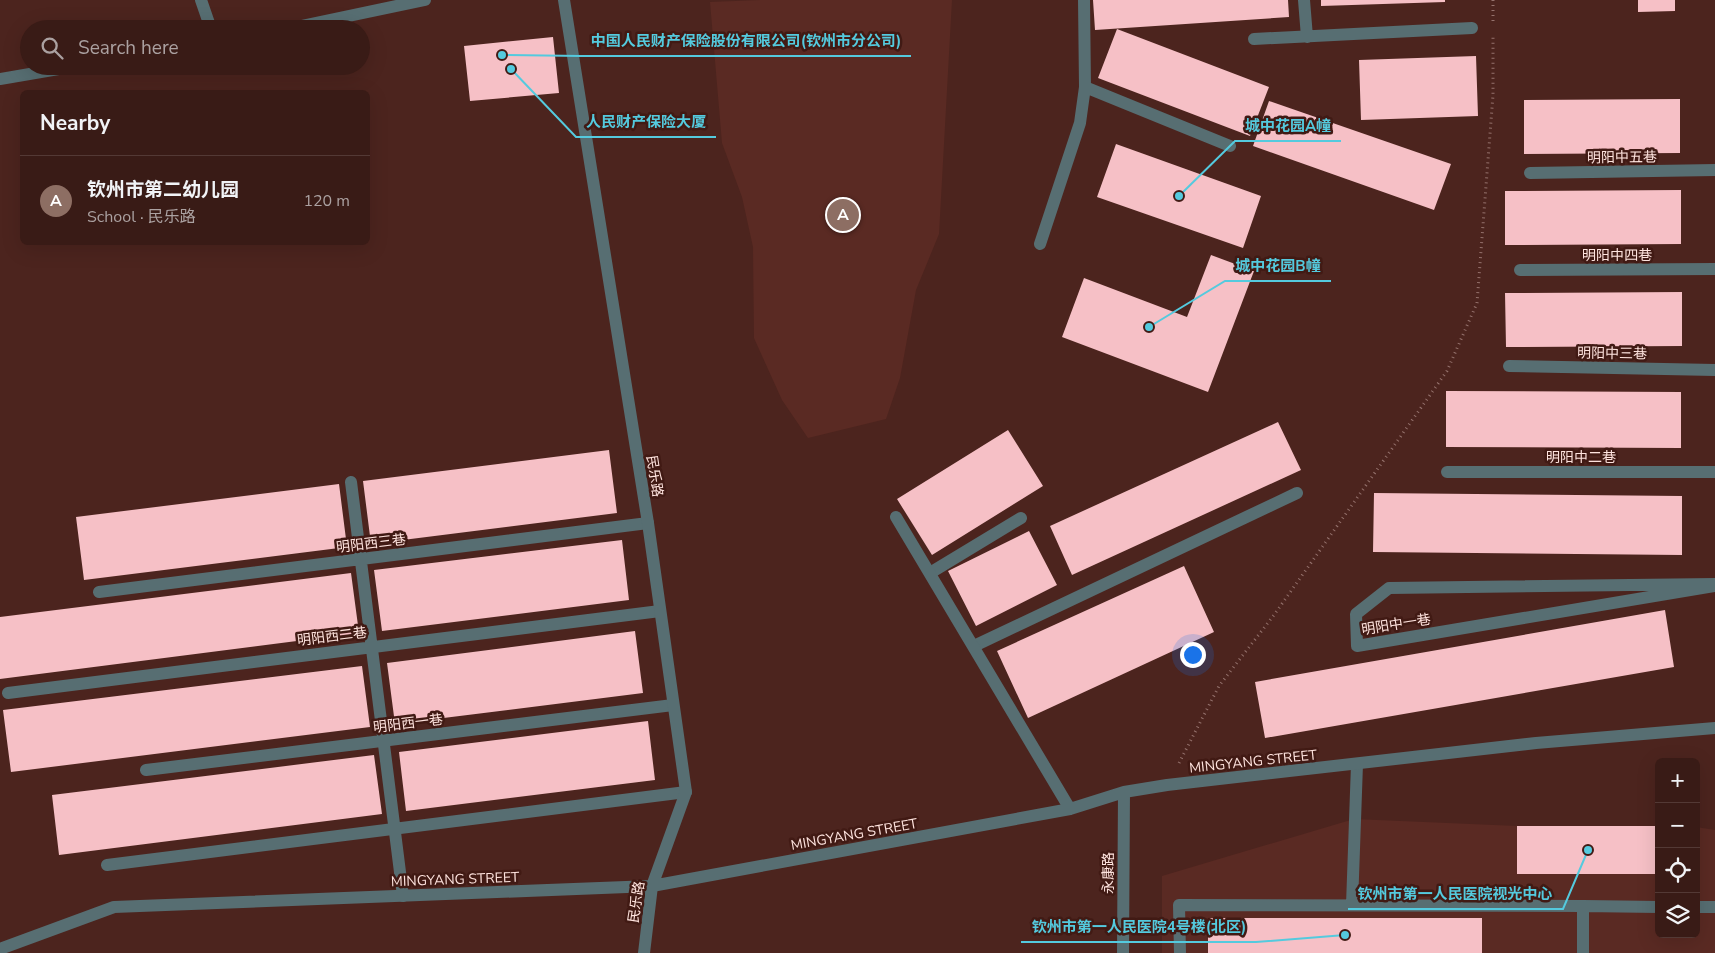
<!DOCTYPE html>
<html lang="en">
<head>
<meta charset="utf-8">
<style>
	:root { --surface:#391b16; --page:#442823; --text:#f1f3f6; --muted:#aba1a1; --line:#533935; --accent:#bca0f2 }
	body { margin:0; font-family:"Nunito Sans","Noto Sans SC",sans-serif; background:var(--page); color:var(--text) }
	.controls { position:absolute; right:15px; bottom:15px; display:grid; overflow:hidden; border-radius:8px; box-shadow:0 5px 20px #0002 }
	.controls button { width:45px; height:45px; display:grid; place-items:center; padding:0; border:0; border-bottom:1px solid var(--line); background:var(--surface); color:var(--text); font:25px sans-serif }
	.you { position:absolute; left:1192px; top:654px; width:18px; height:18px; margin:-12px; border:4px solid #fff; border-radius:50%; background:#1a73e8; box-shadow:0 0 0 8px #1a73e833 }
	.badge { display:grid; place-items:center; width:32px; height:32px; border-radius:50%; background:var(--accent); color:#fff; font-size:16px; font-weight:700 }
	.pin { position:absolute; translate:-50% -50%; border:2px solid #fff; box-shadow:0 1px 5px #0006 }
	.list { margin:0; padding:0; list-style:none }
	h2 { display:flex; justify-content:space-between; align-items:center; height:65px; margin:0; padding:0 20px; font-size:21px }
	h2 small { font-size:16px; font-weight:400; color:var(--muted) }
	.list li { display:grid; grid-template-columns:32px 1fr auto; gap:15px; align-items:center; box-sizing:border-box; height:90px; padding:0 20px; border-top:1px solid var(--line) }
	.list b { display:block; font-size:19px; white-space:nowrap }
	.list p { margin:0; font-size:16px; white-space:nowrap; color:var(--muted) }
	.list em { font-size:16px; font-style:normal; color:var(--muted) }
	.icon { flex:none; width:28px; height:28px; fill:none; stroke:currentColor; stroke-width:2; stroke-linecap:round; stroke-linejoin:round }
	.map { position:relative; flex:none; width:1715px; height:953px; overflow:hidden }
	.search { position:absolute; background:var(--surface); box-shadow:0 5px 20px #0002; left:20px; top:20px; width:350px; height:55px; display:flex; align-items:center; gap:12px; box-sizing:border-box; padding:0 18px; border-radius:28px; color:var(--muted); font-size:19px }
	.panel { position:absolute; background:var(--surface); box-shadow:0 5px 20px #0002; left:20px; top:90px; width:350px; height:155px; border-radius:8px }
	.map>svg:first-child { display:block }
	.built { fill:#5a2a23 }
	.building { fill:#f6c0c6 }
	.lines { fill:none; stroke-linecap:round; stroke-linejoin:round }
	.path { stroke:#95726d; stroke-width:3; stroke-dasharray:1 4; stroke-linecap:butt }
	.service { stroke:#576e72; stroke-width:12 }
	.minor { stroke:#576e72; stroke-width:12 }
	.labels { text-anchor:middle; stroke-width:5; stroke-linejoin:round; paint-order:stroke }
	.street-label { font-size:14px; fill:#fee3de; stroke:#411a14 }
	.leader { fill:none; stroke:#54cade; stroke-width:2 }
	.callout-dot { fill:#54cade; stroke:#411a14; stroke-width:2 }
	.callout-label { font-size:15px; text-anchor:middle; font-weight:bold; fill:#54cade; stroke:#411a14; stroke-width:5; stroke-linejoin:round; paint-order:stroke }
</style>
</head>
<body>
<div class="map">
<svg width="1715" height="953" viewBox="0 0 1715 953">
	<rect width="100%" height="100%" fill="#4c241e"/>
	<!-- built -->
	<path class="built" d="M 760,0 L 952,0 L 939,234 L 916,290 L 900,378 L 886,419 L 808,438 L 782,400 L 754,338 L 753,247 L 742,197 L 722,143 L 710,2 Z
		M 1354,819 L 1517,826 L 1659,826 L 1659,934 L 1696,934 L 1696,827 L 1715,830 L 1715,953 L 1162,953 L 1162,876 Z"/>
	<!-- building -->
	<path class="building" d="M 1093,0 L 1288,0 L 1289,17 L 1095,30 Z
		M 1321,0 L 1445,0 L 1445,2 L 1321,6 Z
		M 1638,0 L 1675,0 L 1675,11 L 1638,12 Z
		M 1117,29 L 1269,87 L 1250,136 L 1098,78 Z
		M 553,37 L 559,93 L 470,101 L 464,46 Z
		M 1476,56 L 1478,116 L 1361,120 L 1359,60 Z
		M 1680,99 L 1680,153 L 1524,154 L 1524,100 Z
		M 1269,101 L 1451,164 L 1434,210 L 1253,146 Z
		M 1116,144 L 1261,196 L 1243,248 L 1097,197 Z
		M 1681,190 L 1681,244 L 1505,245 L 1505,191 Z
		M 1211,255 L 1254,271 L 1208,392 L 1062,337 L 1084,278 L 1187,317 Z
		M 1682,292 L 1682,346 L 1506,347 L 1505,293 Z
		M 1446,391 L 1681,392 L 1681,448 L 1446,447 Z
		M 1278,422 L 1301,470 L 1072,575 L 1050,526 Z
		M 1008,430 L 1043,486 L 932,555 L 897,499 Z
		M 609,450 L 617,513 L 371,544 L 363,481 Z
		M 339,484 L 347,547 L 84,580 L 76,517 Z
		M 1374,493 L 1682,496 L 1682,555 L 1373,552 Z
		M 1029,531 L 1057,585 L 976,626 L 948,571 Z
		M 622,540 L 629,600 L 382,631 L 374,570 Z
		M 1184,566 L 1214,632 L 1028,718 L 997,651 Z
		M 351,573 L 359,633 L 0,679 L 0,617 Z
		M 1665,610 L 1674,667 L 1265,738 L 1255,682 Z
		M 635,631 L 643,693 L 395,724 L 387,663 Z
		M 362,666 L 370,727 L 11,772 L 3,710 Z
		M 648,721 L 655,780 L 406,811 L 399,752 Z
		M 374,755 L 382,814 L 59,855 L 52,795 Z
		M 1517,826 L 1659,826 L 1659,874 L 1517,874 Z
		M 1208,918 L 1482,918 L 1482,953 L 1208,953 Z"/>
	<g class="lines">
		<!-- path -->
		<path class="path" d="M 1493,0 L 1493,21
			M 1179,763 L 1219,686 L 1274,615 L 1447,371 L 1477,303 L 1493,95 L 1493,35"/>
		<!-- service -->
		<path class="service" d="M 1304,0 L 1307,37
			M 1254,39 L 1472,28
			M 1085,87 L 1230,146
			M 1530,173 L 1715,170
			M 1040,244 L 1080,123 L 1085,87 L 1084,0
			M 1520,270 L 1715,269
			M 1509,366 L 1715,370
			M 1447,472 L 1715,472
			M 351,482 L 403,896
			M 930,573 L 1021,518
			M 1715,584 L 1389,588 L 1356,614 L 1357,646 L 1715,586
			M 99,592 L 648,523
			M 974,646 L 1297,493
			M 8,693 L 660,611
			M 146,770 L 673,705
			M 107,865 L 686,792
			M 1352,905 L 1357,764
			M 1696,907 L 1715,907
			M 1180,953 L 1179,905 L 1583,906
			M 1583,953 L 1583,906 L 1659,907"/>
		<!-- minor -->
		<path class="minor" d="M 201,0 L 211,29
			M 564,0 L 648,523 L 686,792 L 652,886 L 644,953
			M 287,29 L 425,0
			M 0,79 L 76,66
			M 896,517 L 1070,809
			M 0,949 L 114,907 L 652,886 L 1070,809 L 1124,792 L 1167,785 L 1536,743 L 1715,728
			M 1123,953 L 1124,792"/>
	</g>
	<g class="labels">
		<!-- street labels -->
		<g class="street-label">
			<text transform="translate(1622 157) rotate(-1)" y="5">明阳中五巷</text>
			<text x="1617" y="260">明阳中四巷</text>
			<text transform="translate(1612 353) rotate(1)" y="5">明阳中三巷</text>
			<text x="1581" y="462">明阳中二巷</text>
			<text transform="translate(655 476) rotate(81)" y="5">民乐路</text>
			<text transform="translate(371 543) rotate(-7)" y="5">明阳西三巷</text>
			<text transform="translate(1396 624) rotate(-9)" y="5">明阳中一巷</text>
			<text transform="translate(332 636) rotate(-7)" y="5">明阳西二巷</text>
			<text transform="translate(408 723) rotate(-7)" y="5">明阳西一巷</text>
			<text transform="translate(1253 761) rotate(-6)" y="5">MINGYANG STREET</text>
			<text transform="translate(854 834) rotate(-10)" y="5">MINGYANG STREET</text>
			<text transform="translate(1108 873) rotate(-90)" y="5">永康路</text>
			<text transform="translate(455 879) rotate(-2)" y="5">MINGYANG STREET</text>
			<text transform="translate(636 902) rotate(-81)" y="5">民乐路</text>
		</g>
	</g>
	<!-- callouts -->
	<path class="leader" d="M502 55L581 56H911M511 69L576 137H716M1179 196L1235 141H1341M1149 327L1225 281H1331M1588 850L1563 909H1348M1345 935L1256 942H1021"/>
	<g class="callout-dot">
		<circle cx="502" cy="55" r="5"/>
		<circle cx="511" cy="69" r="5"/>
		<circle cx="1179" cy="196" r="5"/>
		<circle cx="1149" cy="327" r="5"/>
		<circle cx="1588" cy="850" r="5"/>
		<circle cx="1345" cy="935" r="5"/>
	</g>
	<g class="callout-label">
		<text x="746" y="46">中国人民财产保险股份有限公司(钦州市分公司)</text>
		<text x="646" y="127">人民财产保险大厦</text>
		<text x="1288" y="131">城中花园A幢</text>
		<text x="1278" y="271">城中花园B幢</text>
		<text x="1455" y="899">钦州市第一人民医院视光中心</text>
		<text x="1139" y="932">钦州市第一人民医院4号楼(北区)</text>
	</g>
</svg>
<div class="controls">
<button>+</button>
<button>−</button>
<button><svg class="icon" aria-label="locate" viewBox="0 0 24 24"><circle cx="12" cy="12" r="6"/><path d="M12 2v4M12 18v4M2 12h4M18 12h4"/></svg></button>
<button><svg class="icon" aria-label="layers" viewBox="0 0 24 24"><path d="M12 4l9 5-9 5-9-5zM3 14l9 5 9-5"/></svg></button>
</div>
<div class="you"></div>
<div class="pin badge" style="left:843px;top:215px;background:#8d6e63">A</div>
<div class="search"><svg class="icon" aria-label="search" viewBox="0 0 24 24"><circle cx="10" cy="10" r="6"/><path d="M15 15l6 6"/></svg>Search here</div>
<section class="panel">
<h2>Nearby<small></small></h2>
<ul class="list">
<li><span class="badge" style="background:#8d6e63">A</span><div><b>钦州市第二幼儿园</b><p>School · 民乐路</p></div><em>120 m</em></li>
</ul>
</section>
</div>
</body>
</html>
